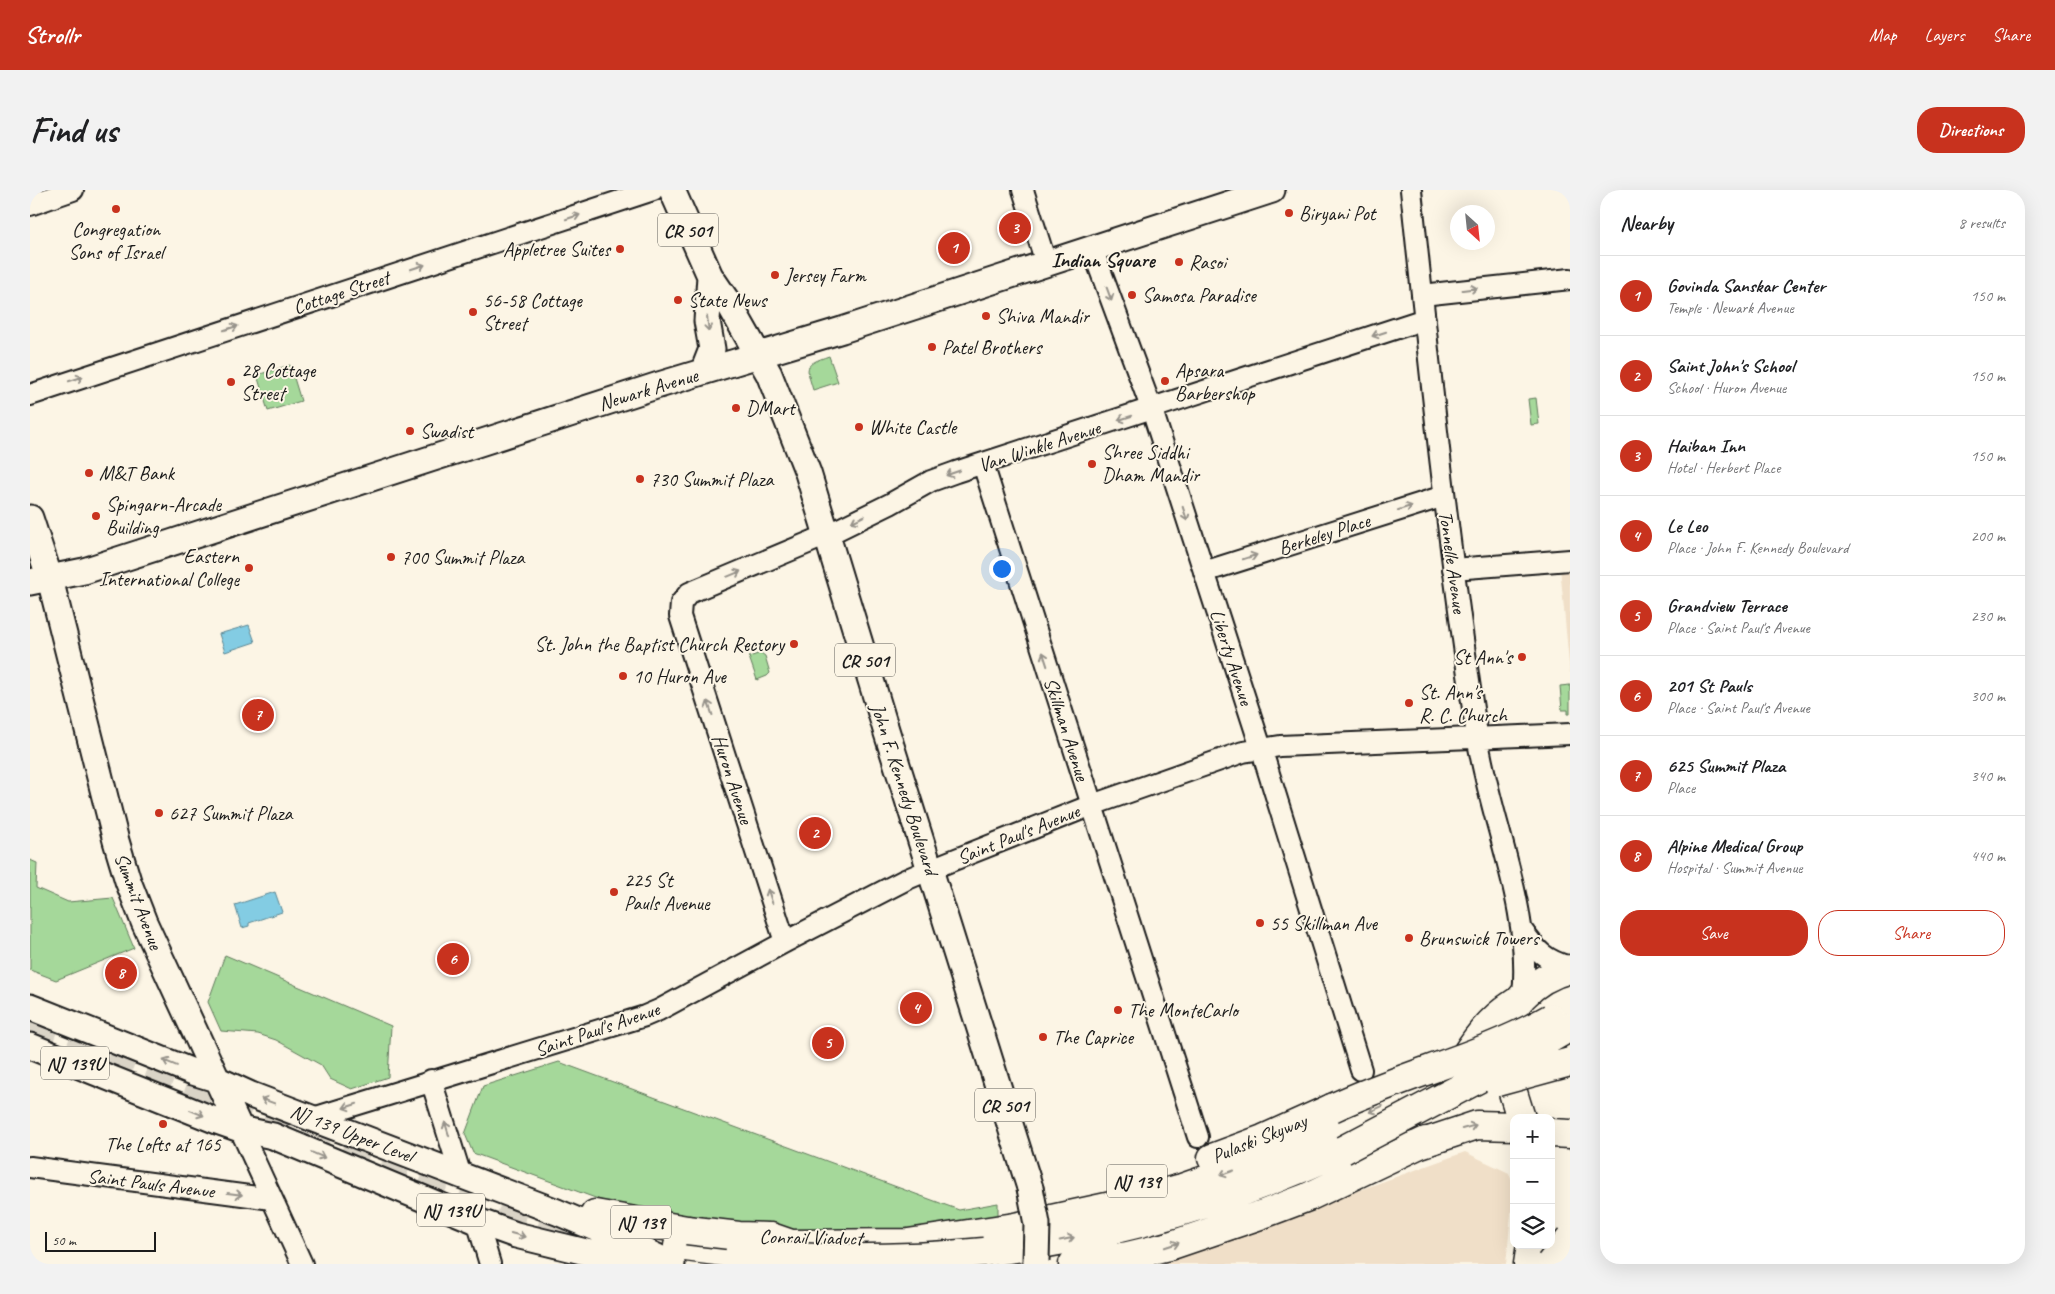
<!DOCTYPE html>
<html lang="en">
<head>
<meta charset="utf-8">
<style>
	:root { --surface:#fff; --page:#f2f2f2; --text:#202124; --muted:#757577; --line:#e0e0e0; --accent:#c8321e }
	body { margin:0; font-family:Caveat,sans-serif; background:var(--page); color:var(--text) }
	.controls { position:absolute; right:15px; bottom:15px; display:grid; overflow:hidden; border-radius:10px; box-shadow:0 5px 20px #0002 }
	.controls button { width:45px; height:45px; display:grid; place-items:center; padding:0; border:0; border-bottom:1px solid var(--line); background:var(--surface); color:var(--text); font:25px sans-serif }
	.compass { position:absolute; left:1420px; top:15px; width:45px; height:45px; border-radius:50%; background:var(--surface); box-shadow:0 5px 20px #0002; rotate:153deg }
	.scale { position:absolute; left:15px; bottom:12px; width:111px; box-sizing:border-box; padding-left:5px; border:2px solid #1c1c1c; border-top:0; font-size:14px; line-height:18px; white-space:nowrap; color:#1c1c1c; -webkit-text-stroke:4px #fcf5e5; paint-order:stroke }
	.you { position:absolute; left:971px; top:378px; width:18px; height:18px; margin:-12px; border:4px solid #fff; border-radius:50%; background:#1a73e8; box-shadow:0 0 0 8px #1a73e833 }
	.badge { display:grid; place-items:center; width:32px; height:32px; border-radius:50%; background:var(--accent); color:#fff; font-size:16px; font-weight:700 }
	.pin { position:absolute; translate:-50% -50%; border:2px solid #fff; box-shadow:0 1px 5px #0006 }
	.list { margin:0; padding:0; list-style:none }
	h2 { display:flex; justify-content:space-between; align-items:center; height:65px; margin:0; padding:0 20px; font-size:21px }
	h2 small { font-size:16px; font-weight:400; color:var(--muted) }
	.list li { display:grid; grid-template-columns:32px 1fr auto; gap:15px; align-items:center; box-sizing:border-box; height:80px; padding:0 20px; border-top:1px solid var(--line) }
	.list b { display:block; font-size:19px; white-space:nowrap }
	.list p { margin:0; font-size:16px; white-space:nowrap; color:var(--muted) }
	.list em { font-size:16px; font-style:normal; color:var(--muted) }
	.actions { display:flex; gap:10px; padding:15px 20px }
	.actions a { flex:1; padding:11px 0; border:1px solid var(--accent); border-radius:20px; text-align:center; font-size:18px; color:var(--accent) }
	.actions .main { background:var(--accent); color:#fff }
	.icon { flex:none; width:28px; height:28px; fill:none; stroke:currentColor; stroke-width:2; stroke-linecap:round; stroke-linejoin:round }
	.map { position:relative; flex:none; width:1540px; height:1074px; overflow:hidden; border-radius:20px }
	header { display:flex; align-items:center; gap:30px; box-sizing:border-box; height:70px; padding:0 25px; background:var(--accent); color:#fff }
	header strong { font-size:24px }
	nav { display:flex; gap:28px; margin-inline-start:auto; font-size:18px }
	.intro { display:flex; align-items:center; justify-content:space-between; box-sizing:border-box; height:120px; padding:0 30px }
	h1 { margin:0; font-size:35px }
	.button { padding:12px 22px; border-radius:20px; background:var(--accent); color:#fff; font-size:18px; font-weight:700 }
	main { display:flex; gap:30px; padding:0 30px }
	aside { flex:1; background:var(--surface); border-radius:20px; box-shadow:0 5px 20px #0002 }
	.map>svg:first-child { display:block }
	.built { fill:#f0dfc8 }
	.green { fill:#a5d89a; stroke:#607a5b }
	.water { fill:#83cce3; stroke:#5a8693 }
	.lines { fill:none; stroke-linecap:round; stroke-linejoin:round }
	.highway-tunnel { stroke:#dad4c7; stroke-width:28; stroke-dasharray:28 14; stroke-linecap:butt }
	.minor-casing { stroke:#1c1c1c; stroke-width:24 }
	.major-casing { stroke:#1c1c1c; stroke-width:29 }
	.highway-casing { stroke:#1c1c1c; stroke-width:31 }
	.minor { stroke:#fcf5e5; stroke-width:20 }
	.major { stroke:#fcf5e5; stroke-width:25 }
	.highway { stroke:#fcf5e5; stroke-width:28 }
	.major-bridge-casing { stroke:#1c1c1c; stroke-width:29; stroke-linecap:butt }
	.highway-bridge-casing { stroke:#1c1c1c; stroke-width:31; stroke-linecap:butt }
	.major-bridge { stroke:#fcf5e5; stroke-width:25 }
	.highway-bridge { stroke:#fcf5e5; stroke-width:28 }
	.oneway { stroke:#97938b }
	.poi-dot { fill:#c8321e; stroke:#fcf5e5; stroke-width:2 }
	.labels { text-anchor:middle; stroke-width:4; stroke-linejoin:round; paint-order:stroke }
	.shield { fill:#fcf5e5; stroke:#5f5d58; stroke-width:1 }
	.shield-label { font-size:19px; font-weight:bold; fill:#1c1c1c }
	.poi-label { font-size:20px; fill:#1c1c1c; stroke:#fcf5e5; text-anchor:start }
	.street-label { font-size:20px; fill:#1c1c1c; stroke:#fcf5e5 }
	.neighbourhood-label { font-size:21px; font-weight:bold; fill:#1c1c1c; stroke:#fcf5e5 }
</style>
</head>
<body>
<header>
<strong>Strollr</strong>
<nav><a>Map</a><a>Layers</a><a>Share</a></nav>
</header>
<div class="intro"><h1>Find us</h1><a class="button">Directions</a></div>
<main>
<div class="map">
<svg width="1540" height="1074" viewBox="0 0 1540 1074">
	<rect width="100%" height="100%" fill="#fcf5e5"/>
	<filter id="ink" filterUnits="userSpaceOnUse"><feTurbulence type="fractalNoise" baseFrequency=".02" numOctaves="2"/><feDisplacementMap in="SourceGraphic" scale="10" xChannelSelector="R" yChannelSelector="G"/><feConvolveMatrix kernelMatrix="1 2 1 2 8 2 1 2 1" color-interpolation-filters="sRGB"/></filter>
	<g filter="url(#ink)">
		<!-- built -->
		<path class="built" d="M 1540,376 L 1540,484 L 1530,377 Z
			M 1435,962 L 1479,983 L 1484,995 L 1476,1074 L 1124,1074 Z"/>
		<!-- green -->
		<path class="green" d="M 799,166 L 808,192 L 783,200 C 776,176 773,175 799,166 Z
			M 260,175 L 271,211 L 238,221 L 227,185 Z
			M 1506,208 L 1509,234 L 1501,235 L 1498,209 Z
			M 731,463 L 735,466 L 740,483 L 737,486 L 727,490 L 719,467 Z
			M 1540,495 L 1540,524 L 1538,524 L 1538,520 L 1532,520 L 1530,496 Z
			M 0,670 L 7,673 L 6,698 L 38,712 L 83,708 L 104,758 L 26,790 L 0,780 Z
			M 195,765 L 361,836 L 358,887 L 322,899 L 300,889 L 291,875 L 246,850 L 228,844 L 191,841 L 178,812 Z
			M 529,872 L 929,1020 L 968,1013 L 968,1074 L 745,1074 L 443,963 L 435,944 L 453,896 Z"/>
		<!-- water -->
		<path class="water" d="M 219,435 L 225,452 L 195,462 L 189,444 Z
			M 245,702 L 252,722 L 219,733 L 219,736 L 212,738 L 205,715 Z"/>
		<g class="lines">
			<!-- highway-tunnel -->
			<path class="highway-tunnel" d="M 0,834 L 487,1025 L 551,1042 L 648,1056"/>
			<!-- minor casing -->
			<g class="minor-casing">
				<path id="minor" d="M 993,0 L 1016,73
					M 1381,0 C 1400,182 1419,364 1447,545 C 1460,632 1502,717 1493,806
					M 0,15 L 43,0
					M 1062,58 L 1122,220 L 1231,558 L 1331,880
					M 1392,105 L 1540,89
					M 0,205 L 623,0
					M 953,274 L 1168,947
					M 1423,379 L 1540,370
					M 1174,382 L 1414,306
					M 1492,740 C 1507,761 1514,770 1540,777
					M 755,752 L 650,426 L 651,413 L 659,403 L 797,345 L 860,314 L 901,291 L 926,282 L 1395,129
					M 401,890 L 431,986
					M 283,928 L 615,826 L 629,820 L 755,752 L 875,690 L 901,679 L 1062,615 L 1213,562 L 1250,556 L 1540,544
					M 210,939 L 272,1074
					M 0,977 L 242,1009
					M 447,1031 L 460,1074"/>
			</g>
			<!-- major casing -->
			<g class="major-casing">
				<path id="major" d="M 642,0 L 680,86 L 701,117 L 739,184 L 778,283 L 857,543 L 1000,998
					M 673,182 L 682,159 L 677,131 L 680,86
					M 0,328 L 20,389 L 86,651 L 98,691 L 114,732 L 210,939
					M 0,392 L 54,381 L 629,195 L 812,140 L 1242,0
					M 0,817 L 163,882 L 186,889 L 221,905 L 527,1022 L 572,1041 L 642,1074
					M 0,856 L 187,931 L 210,939 L 243,946 L 447,1031 L 486,1045 L 605,1074"/>
			</g>
			<!-- highway casing -->
			<g class="highway-casing">
				<path id="highway" d="M 1427,879 C 1443,852 1459,829 1486,812
					M 1491,928 C 1484,905 1475,881 1474,857 C 1471,817 1505,788 1540,779
					M 1521,943 L 1540,944
					M 1378,958 L 1447,935 L 1484,936
					M 1182,968 L 1233,949 L 1302,918
					M 565,1024 L 657,1040
					M 741,1047 L 761,1054 L 878,1053 L 985,1037 L 1100,1012 L 1152,998 L 1230,971 L 1303,939 L 1423,881
					M 648,1056 L 709,1064
					M 954,1062 C 1079,1048 1199,1013 1313,960
					M 1043,1074 L 1097,1066 L 1139,1056 L 1233,1024 L 1278,1007 L 1396,951
					M 1498,1074 L 1501,1055"/>
			</g>
			<!-- minor -->
			<use href="#minor" class="minor"/>
			<!-- major -->
			<use href="#major" class="major"/>
			<!-- highway -->
			<use href="#highway" class="highway"/>
			<!-- major-bridge casing -->
			<g class="major-bridge-casing">
				<path id="major-bridge" d="M 1000,998 L 1007,1034 L 1006,1071"/>
			</g>
			<!-- highway-bridge casing -->
			<g class="highway-bridge-casing">
				<path id="highway-bridge" d="M 1467,892 L 1540,872
					M 1302,918 C 1374,884 1452,867 1521,828
					M 1313,960 L 1484,870 L 1540,837
					M 657,1040 L 709,1046 L 739,1047
					M 709,1064 C 791,1070 872,1070 954,1062
					M 1520,1074 L 1540,1049"/>
			</g>
			<!-- major-bridge -->
			<use href="#major-bridge" class="major-bridge"/>
			<!-- highway-bridge -->
			<use href="#highway-bridge" class="highway-bridge"/>
		</g>
		<!-- one-way arrows -->
		<defs><path id="oneway-shaft" d="M-6 0H5M1.5-3L5.5 0L1.5 3" fill="none" stroke-width="1.6" stroke-linecap="round" stroke-linejoin="round" transform="scale(1.25)"/></defs>
		<g class="oneway">
			<use href="#oneway-shaft" transform="translate(543 27) rotate(-18)"/>
			<use href="#oneway-shaft" transform="translate(388 77) rotate(-18)"/>
			<use href="#oneway-shaft" transform="translate(1440 99) rotate(-7)"/>
			<use href="#oneway-shaft" transform="translate(1079 104) rotate(70)"/>
			<use href="#oneway-shaft" transform="translate(678 134) rotate(83)"/>
			<use href="#oneway-shaft" transform="translate(201 138) rotate(-18)"/>
			<use href="#oneway-shaft" transform="translate(1349 144) rotate(162)"/>
			<use href="#oneway-shaft" transform="translate(46 189) rotate(-18)"/>
			<use href="#oneway-shaft" transform="translate(1095 228) rotate(162)"/>
			<use href="#oneway-shaft" transform="translate(923 283) rotate(161)"/>
			<use href="#oneway-shaft" transform="translate(1375 318) rotate(-18)"/>
			<use href="#oneway-shaft" transform="translate(1155 324) rotate(72)"/>
			<use href="#oneway-shaft" transform="translate(828 329) rotate(154)"/>
			<use href="#oneway-shaft" transform="translate(1220 367) rotate(-18)"/>
			<use href="#oneway-shaft" transform="translate(704 384) rotate(-23)"/>
			<use href="#oneway-shaft" transform="translate(1015 469) rotate(-108)"/>
			<use href="#oneway-shaft" transform="translate(680 518) rotate(-109)"/>
			<use href="#oneway-shaft" transform="translate(740 706) rotate(-108)"/>
			<use href="#oneway-shaft" transform="translate(140 873) rotate(-158)"/>
			<use href="#oneway-shaft" transform="translate(238 911) rotate(-160)"/>
			<use href="#oneway-shaft" transform="translate(320 916) rotate(162)"/>
			<use href="#oneway-shaft" transform="translate(1346 919) rotate(155)"/>
			<use href="#oneway-shaft" transform="translate(167 923) rotate(22)"/>
			<use href="#oneway-shaft" transform="translate(1439 937) rotate(-15)"/>
			<use href="#oneway-shaft" transform="translate(417 939) rotate(-107)"/>
			<use href="#oneway-shaft" transform="translate(288 965) rotate(23)"/>
			<use href="#oneway-shaft" transform="translate(1197 983) rotate(161)"/>
			<use href="#oneway-shaft" transform="translate(205 1004) rotate(7)"/>
			<use href="#oneway-shaft" transform="translate(488 1045) rotate(15)"/>
			<use href="#oneway-shaft" transform="translate(1037 1049) rotate(-11)"/>
			<use href="#oneway-shaft" transform="translate(1142 1055) rotate(-18)"/>
		</g>
	</g>
	<!-- markers -->
	<g class="poi-dot">
		<circle cx="86" cy="19" r="5"/>
		<circle cx="1259" cy="23" r="5"/>
		<circle cx="590" cy="59" r="5"/>
		<circle cx="1149" cy="72" r="5"/>
		<circle cx="745" cy="85" r="5"/>
		<circle cx="1102" cy="105" r="5"/>
		<circle cx="648" cy="110" r="5"/>
		<circle cx="443" cy="122" r="5"/>
		<circle cx="956" cy="126" r="5"/>
		<circle cx="902" cy="157" r="5"/>
		<circle cx="1135" cy="191" r="5"/>
		<circle cx="201" cy="192" r="5"/>
		<circle cx="706" cy="218" r="5"/>
		<circle cx="829" cy="237" r="5"/>
		<circle cx="380" cy="241" r="5"/>
		<circle cx="1062" cy="274" r="5"/>
		<circle cx="59" cy="283" r="5"/>
		<circle cx="610" cy="289" r="5"/>
		<circle cx="66" cy="326" r="5"/>
		<circle cx="361" cy="367" r="5"/>
		<circle cx="219" cy="378" r="5"/>
		<circle cx="764" cy="454" r="5"/>
		<circle cx="1492" cy="467" r="5"/>
		<circle cx="593" cy="486" r="5"/>
		<circle cx="1379" cy="513" r="5"/>
		<circle cx="129" cy="623" r="5"/>
		<circle cx="584" cy="702" r="5"/>
		<circle cx="1230" cy="733" r="5"/>
		<circle cx="1379" cy="748" r="5"/>
		<circle cx="1088" cy="820" r="5"/>
		<circle cx="1013" cy="847" r="5"/>
		<circle cx="133" cy="934" r="5"/>
	</g>
	<g class="labels">
		<!-- shield labels -->
		<g class="shield">
			<rect x="628" y="23.5" width="60" height="33" rx="4"/>
			<rect x="805" y="453.5" width="60" height="33" rx="4"/>
			<rect x="11" y="856.5" width="68" height="33" rx="4"/>
			<rect x="945" y="898.5" width="60" height="33" rx="4"/>
			<rect x="1077" y="974.5" width="60" height="33" rx="4"/>
			<rect x="387" y="1003.5" width="68" height="33" rx="4"/>
			<rect x="581" y="1015.5" width="60" height="33" rx="4"/>
		</g>
		<g class="shield-label">
			<text x="658" y="47">CR 501</text>
			<text x="835" y="477">CR 501</text>
			<text x="45" y="880">NJ 139U</text>
			<text x="975" y="922">CR 501</text>
			<text x="1107" y="998">NJ 139</text>
			<text x="421" y="1027">NJ 139U</text>
			<text x="611" y="1039">NJ 139</text>
		</g>
		<!-- poi labels -->
		<g class="poi-label">
			<text x="1269" y="30">Biryani Pot</text>
			<text x="86" y="46" text-anchor="middle">Congregation<tspan x="86" dy="23">Sons of Israel</tspan></text>
			<text x="580" y="66" text-anchor="end">Appletree Suites</text>
			<text x="1159" y="79">Rasoi</text>
			<text x="755" y="92">Jersey Farm</text>
			<text x="1112" y="112">Samosa Paradise</text>
			<text x="453" y="117">56-58 Cottage<tspan x="453" dy="23">Street</tspan></text>
			<text x="658" y="117">State News</text>
			<text x="966" y="133">Shiva Mandir</text>
			<text x="912" y="164">Patel Brothers</text>
			<text x="211" y="187">28 Cottage<tspan x="211" dy="23">Street</tspan></text>
			<text x="1145" y="187">Apsara<tspan x="1145" dy="23">Barbershop</tspan></text>
			<text x="716" y="225">DMart</text>
			<text x="839" y="244">White Castle</text>
			<text x="390" y="248">Swadist</text>
			<text x="1072" y="269">Shree Siddhi<tspan x="1072" dy="23">Dham Mandir</tspan></text>
			<text x="69" y="290">M&amp;T Bank</text>
			<text x="620" y="296">730 Summit Plaza</text>
			<text x="76" y="321">Spingarn-Arcade<tspan x="76" dy="23">Building</tspan></text>
			<text x="209" y="373" text-anchor="end">Eastern<tspan x="209" dy="23">International College</tspan></text>
			<text x="371" y="374">700 Summit Plaza</text>
			<text x="754" y="461" text-anchor="end">St. John the Baptist Church Rectory</text>
			<text x="1482" y="474" text-anchor="end">St Ann's</text>
			<text x="603" y="493">10 Huron Ave</text>
			<text x="1389" y="509">St. Ann's<tspan x="1389" dy="23">R. C. Church</tspan></text>
			<text x="139" y="630">627 Summit Plaza</text>
			<text x="594" y="697">225 St<tspan x="594" dy="23">Pauls Avenue</tspan></text>
			<text x="1240" y="740">55 Skillman Ave</text>
			<text x="1389" y="755">Brunswick Towers</text>
			<text x="1098" y="827">The MonteCarlo</text>
			<text x="1023" y="854">The Caprice</text>
			<text x="133" y="961" text-anchor="middle">The Lofts at 165</text>
		</g>
		<!-- street labels -->
		<g class="street-label">
			<text transform="translate(311 102) rotate(-18)" y="7">Cottage Street</text>
			<text transform="translate(618 199) rotate(-17)" y="7">Newark Avenue</text>
			<text transform="translate(1009 256) rotate(-18)" y="7">Van Winkle Avenue</text>
			<text transform="translate(1294 344) rotate(-18)" y="7">Berkeley Place</text>
			<text transform="translate(1423 372) rotate(82)" y="7">Tonnelle Avenue</text>
			<text transform="translate(1202 467) rotate(72)" y="7">Liberty Avenue</text>
			<text transform="translate(1037 539) rotate(72)" y="7">Skillman Avenue</text>
			<text transform="translate(703 589) rotate(72)" y="7">Huron Avenue</text>
			<text transform="translate(875 599) rotate(72)" y="7">John F. Kennedy Boulevard</text>
			<text transform="translate(988 644) rotate(-22)" y="7">Saint Paul's Avenue</text>
			<text transform="translate(109 711) rotate(69)" y="7">Summit Avenue</text>
			<text transform="translate(567 839) rotate(-19)" y="7">Saint Paul's Avenue</text>
			<text transform="translate(322 943) rotate(21)" y="7">NJ 139 Upper Level</text>
			<text transform="translate(1229 948) rotate(-22)" y="7">Pulaski Skyway</text>
			<text transform="translate(121 993) rotate(7)" y="7">Saint Pauls Avenue</text>
			<text transform="translate(781 1047) rotate(1)" y="7">Conrail Viaduct</text>
		</g>
		<!-- neighbourhood labels -->
		<g class="neighbourhood-label">
			<text x="1073" y="77">Indian Square</text>
		</g>
	</g>
</svg>
<div class="controls">
<button>+</button>
<button>−</button>
<button><svg class="icon" aria-label="layers" viewBox="0 0 24 24"><path d="M12 4l9 5-9 5-9-5zM3 14l9 5 9-5"/></svg></button>
</div>
<svg class="compass" viewBox="-18 -18 36 36"><path d="M0-13l5 13h-10z" fill="#e53935"/><path d="M0 13l5-13h-10z" fill="#757577"/></svg>
<div class="scale">50 m</div>
<div class="you"></div>
<div class="pin badge" style="left:924px;top:58px">1</div>
<div class="pin badge" style="left:785px;top:643px">2</div>
<div class="pin badge" style="left:985px;top:38px">3</div>
<div class="pin badge" style="left:886px;top:818px">4</div>
<div class="pin badge" style="left:798px;top:853px">5</div>
<div class="pin badge" style="left:423px;top:769px">6</div>
<div class="pin badge" style="left:228px;top:525px">7</div>
<div class="pin badge" style="left:91px;top:783px">8</div>
</div>
<aside>
<h2>Nearby<small>8 results</small></h2>
<ul class="list">
<li><span class="badge">1</span><div><b>Govinda Sanskar Center</b><p>Temple · Newark Avenue</p></div><em>150 m</em></li>
<li><span class="badge">2</span><div><b>Saint John's School</b><p>School · Huron Avenue</p></div><em>150 m</em></li>
<li><span class="badge">3</span><div><b>Haiban Inn</b><p>Hotel · Herbert Place</p></div><em>150 m</em></li>
<li><span class="badge">4</span><div><b>Le Leo</b><p>Place · John F. Kennedy Boulevard</p></div><em>200 m</em></li>
<li><span class="badge">5</span><div><b>Grandview Terrace</b><p>Place · Saint Paul's Avenue</p></div><em>230 m</em></li>
<li><span class="badge">6</span><div><b>201 St Pauls</b><p>Place · Saint Paul's Avenue</p></div><em>300 m</em></li>
<li><span class="badge">7</span><div><b>625 Summit Plaza</b><p>Place</p></div><em>340 m</em></li>
<li><span class="badge">8</span><div><b>Alpine Medical Group</b><p>Hospital · Summit Avenue</p></div><em>440 m</em></li>
</ul>
<div class="actions"><a class="main">Save</a><a>Share</a></div>
</aside>
</main>
</body>
</html>
